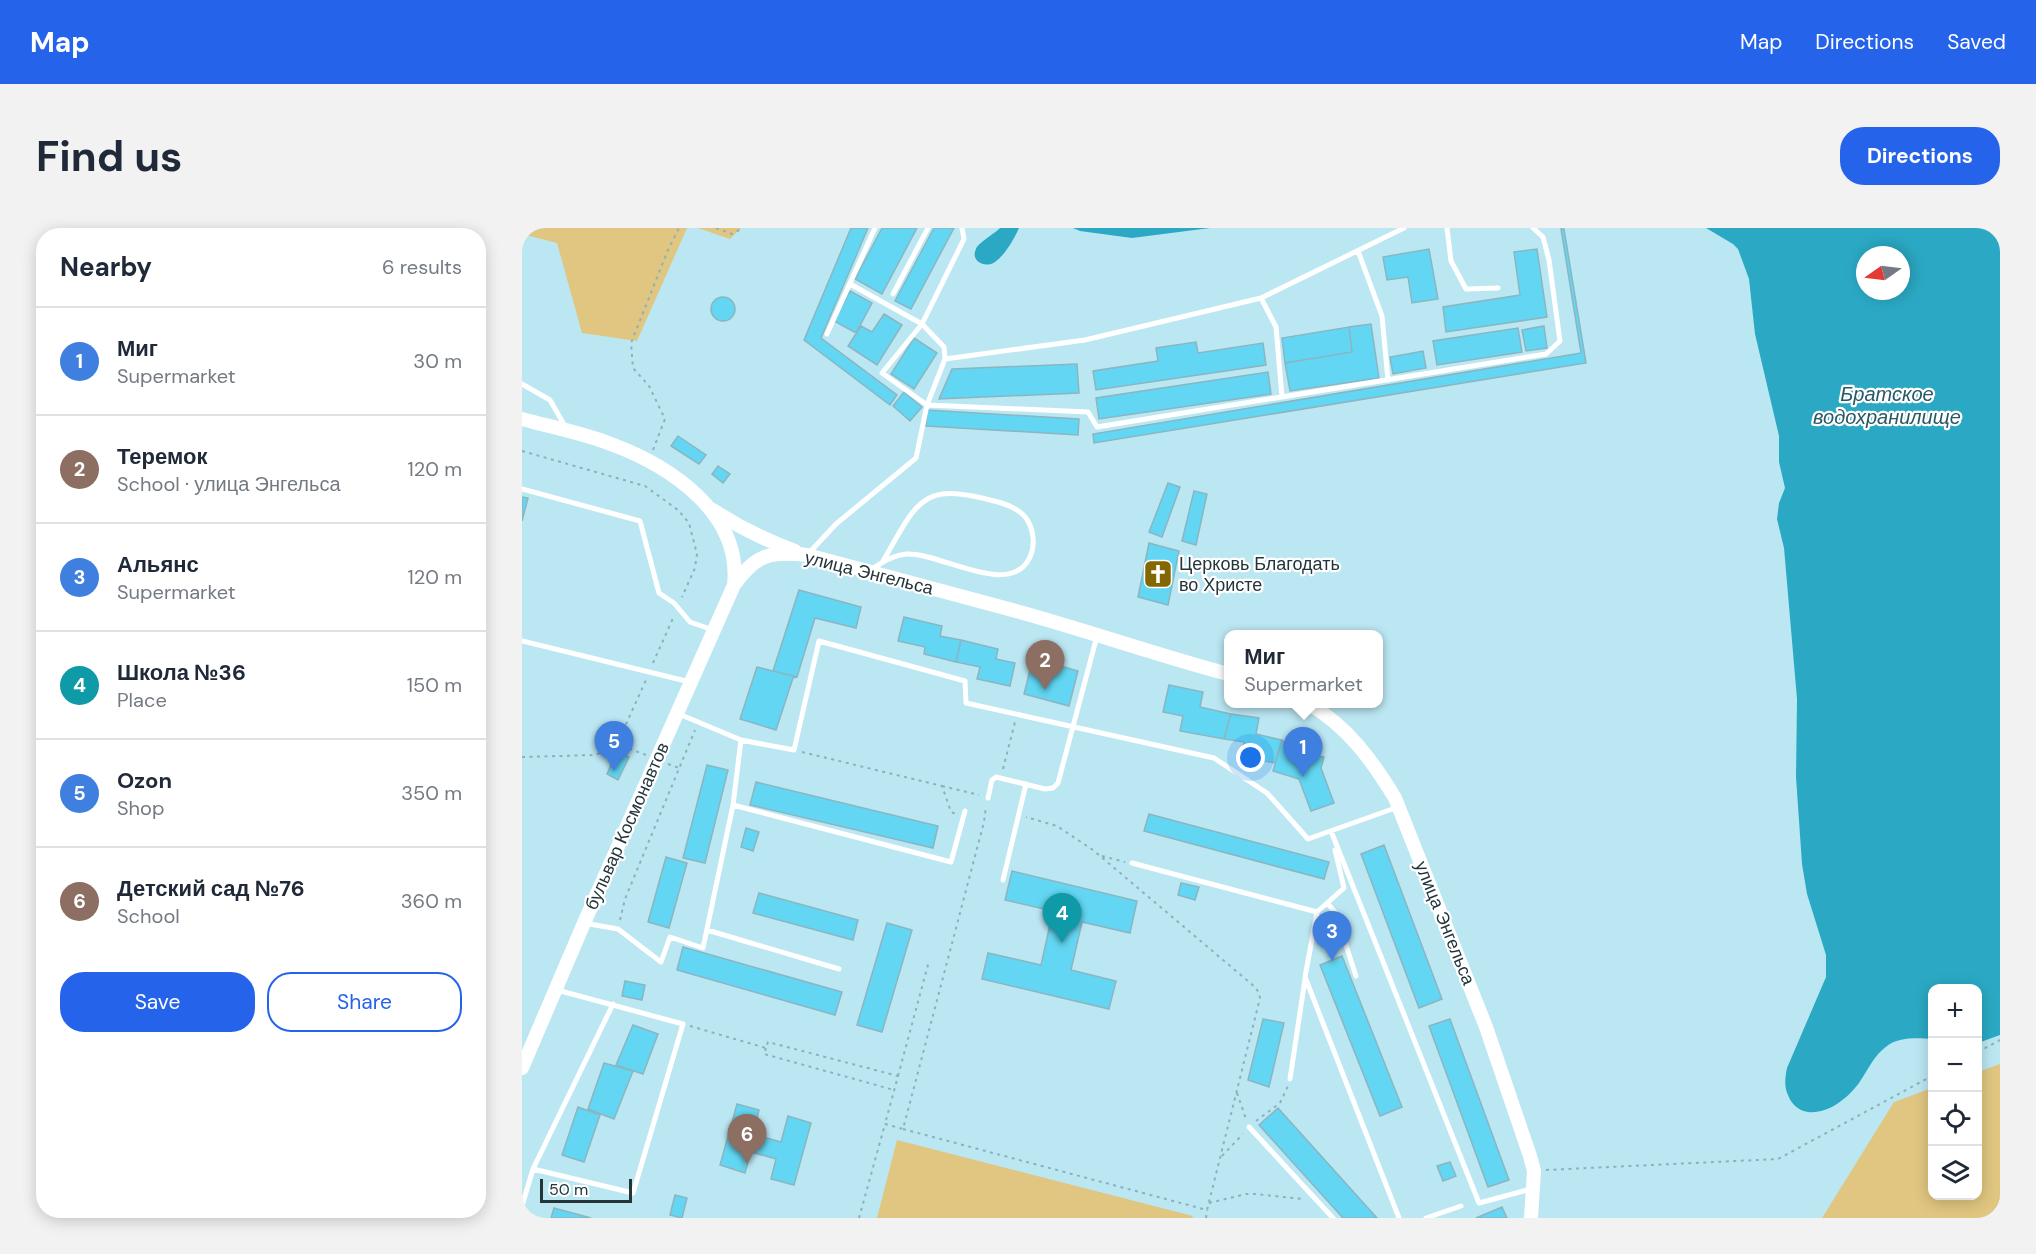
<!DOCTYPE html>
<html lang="en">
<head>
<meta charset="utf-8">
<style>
	:root { --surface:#fff; --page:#f2f2f3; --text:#1f2937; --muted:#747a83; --line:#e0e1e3; --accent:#2563eb }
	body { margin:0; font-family:"DM Sans",sans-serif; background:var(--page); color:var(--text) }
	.controls { position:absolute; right:18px; bottom:18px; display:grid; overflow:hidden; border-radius:12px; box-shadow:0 3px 15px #0003 }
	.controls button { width:54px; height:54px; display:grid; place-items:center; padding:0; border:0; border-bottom:2px solid var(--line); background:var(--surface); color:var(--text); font:30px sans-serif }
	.compass { position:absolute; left:1334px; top:18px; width:54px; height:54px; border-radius:50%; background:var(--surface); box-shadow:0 3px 15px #0003; rotate:256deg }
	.scale { position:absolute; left:18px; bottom:15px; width:92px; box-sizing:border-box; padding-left:6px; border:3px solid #233539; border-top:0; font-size:16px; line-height:21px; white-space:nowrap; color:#233539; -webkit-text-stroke:4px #fff; paint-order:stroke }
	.you { position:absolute; left:729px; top:530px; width:21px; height:21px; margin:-15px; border:4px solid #fff; border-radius:50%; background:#1a73e8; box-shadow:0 0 0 9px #1a73e833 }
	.badge { display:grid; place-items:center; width:39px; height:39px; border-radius:50%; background:var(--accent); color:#fff; font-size:20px; font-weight:700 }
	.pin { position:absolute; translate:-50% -50px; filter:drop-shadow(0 2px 3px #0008) }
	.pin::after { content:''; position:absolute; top:32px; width:21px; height:18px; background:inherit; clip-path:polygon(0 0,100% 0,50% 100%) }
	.popup { position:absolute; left:702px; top:402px; width:159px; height:78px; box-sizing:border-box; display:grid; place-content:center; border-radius:12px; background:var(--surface); filter:drop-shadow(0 2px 4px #0005); font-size:20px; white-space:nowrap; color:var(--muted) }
	.popup b { font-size:22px; color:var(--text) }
	.popup::after { content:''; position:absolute; left:50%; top:100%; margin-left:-12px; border:12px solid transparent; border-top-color:var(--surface) }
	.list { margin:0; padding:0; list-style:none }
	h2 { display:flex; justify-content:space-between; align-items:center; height:78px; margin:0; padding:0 24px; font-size:26px }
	h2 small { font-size:20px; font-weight:400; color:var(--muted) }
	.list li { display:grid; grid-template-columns:39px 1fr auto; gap:18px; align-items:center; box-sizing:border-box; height:108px; padding:0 24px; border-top:2px solid var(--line) }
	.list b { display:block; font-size:22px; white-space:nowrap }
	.list p { margin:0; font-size:20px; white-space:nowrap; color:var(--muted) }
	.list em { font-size:20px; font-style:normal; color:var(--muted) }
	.actions { display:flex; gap:12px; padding:18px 24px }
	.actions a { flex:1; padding:14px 0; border:2px solid var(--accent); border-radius:24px; text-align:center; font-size:21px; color:var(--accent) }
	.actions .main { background:var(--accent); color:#fff }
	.icon { flex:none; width:33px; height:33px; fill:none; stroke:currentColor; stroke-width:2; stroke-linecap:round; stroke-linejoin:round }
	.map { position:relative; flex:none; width:1478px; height:990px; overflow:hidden; border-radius:24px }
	header { display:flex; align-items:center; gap:36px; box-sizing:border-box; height:84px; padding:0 30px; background:var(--accent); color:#fff }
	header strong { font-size:28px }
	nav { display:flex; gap:33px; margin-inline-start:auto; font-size:21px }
	.intro { display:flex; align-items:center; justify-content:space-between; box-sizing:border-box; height:144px; padding:0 36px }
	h1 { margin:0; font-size:42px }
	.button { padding:15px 27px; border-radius:24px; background:var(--accent); color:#fff; font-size:21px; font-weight:700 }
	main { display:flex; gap:36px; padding:0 36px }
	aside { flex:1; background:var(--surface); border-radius:24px; box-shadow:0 3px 15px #0003 }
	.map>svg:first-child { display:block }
	.green { fill:#e0c680 }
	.water { fill:#2ba9c4; fill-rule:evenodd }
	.building { fill:#62d6f2; stroke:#8bb5c1; stroke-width:1.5 }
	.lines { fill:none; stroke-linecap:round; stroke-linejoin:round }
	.path { stroke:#8cb1ba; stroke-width:2; stroke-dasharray:3 4.5; stroke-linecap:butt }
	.service { stroke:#fff; stroke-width:5 }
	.tertiary { stroke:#fff; stroke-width:14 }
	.labels { text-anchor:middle; stroke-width:4.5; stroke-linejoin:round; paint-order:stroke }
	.poi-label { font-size:18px; fill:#233539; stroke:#fff; text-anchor:start }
	.street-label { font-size:18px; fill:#233539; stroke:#fff }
	.water-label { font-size:20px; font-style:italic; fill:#275865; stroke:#fff }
</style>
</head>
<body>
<header>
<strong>Map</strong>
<nav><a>Map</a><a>Directions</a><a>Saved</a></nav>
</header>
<div class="intro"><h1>Find us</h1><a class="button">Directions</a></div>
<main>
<aside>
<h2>Nearby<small>6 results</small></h2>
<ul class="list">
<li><span class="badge" style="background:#3f7fe0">1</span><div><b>Миг</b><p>Supermarket</p></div><em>30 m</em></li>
<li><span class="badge" style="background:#8d6e63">2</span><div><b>Теремок</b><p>School · улица Энгельса</p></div><em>120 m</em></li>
<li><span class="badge" style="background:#3f7fe0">3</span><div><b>Альянс</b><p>Supermarket</p></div><em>120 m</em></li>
<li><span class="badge" style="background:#0f9aa8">4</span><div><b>Школа №36</b><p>Place</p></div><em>150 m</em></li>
<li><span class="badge" style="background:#3f7fe0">5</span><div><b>Ozon</b><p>Shop</p></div><em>350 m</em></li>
<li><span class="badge" style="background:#8d6e63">6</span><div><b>Детский сад №76</b><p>School</p></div><em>360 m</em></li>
</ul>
<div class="actions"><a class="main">Save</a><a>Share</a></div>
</aside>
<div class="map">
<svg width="1478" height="990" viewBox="0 0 1478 990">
	<rect width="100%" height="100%" fill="#bbe7f3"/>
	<!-- green -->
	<path class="green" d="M 0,0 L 165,0 L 115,113 L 60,105 L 35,15 L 0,6 Z
		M 176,0 L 219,0 L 208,11 Z
		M 1478,836 L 1478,990 L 1300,990 L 1372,874 L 1410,860 L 1410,968 L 1456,968 L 1456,844 Z
		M 375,912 L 671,988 L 670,990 L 355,990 Z"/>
	<!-- water -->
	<path class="water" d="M 478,0 L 497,0 C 492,11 483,27 473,34 C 463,41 448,33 454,21 C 456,15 472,6 478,0 Z
		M 551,0 L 688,0 L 610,10 L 558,3 Z
		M 1184,0 L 1478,0 L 1478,807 L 1456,815 L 1456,760 L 1410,760 L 1410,811 C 1396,810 1377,809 1365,818 C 1352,827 1346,842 1337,855 C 1325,871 1306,886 1286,884 C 1277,883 1269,876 1266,867 C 1262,859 1263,849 1265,840 L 1304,749 L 1304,727 L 1285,666 L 1280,636 L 1274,549 L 1275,471 L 1262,320 L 1255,291 L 1257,275 L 1263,260 L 1257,234 L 1257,208 L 1233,106 L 1227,51 L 1216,21 L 1211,16 ZM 1343,27 L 1379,27 L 1379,63 L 1343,63 Z"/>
	<!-- building -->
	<path class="building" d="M 329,0 L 346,0 L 299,110 L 375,167 L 368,177 L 282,112 Z
		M 360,0 L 395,0 L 360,66 L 333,51 Z
		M 412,0 L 432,0 L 389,81 L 373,73 Z
		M 1039,1 L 1042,1 L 1064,135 L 572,215 L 571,206 L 1059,125 Z
		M 907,21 L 916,71 L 890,75 L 886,49 L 865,52 L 861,29 Z
		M 1015,21 L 1025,89 L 924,104 L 921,79 L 998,67 L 992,24 Z
		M 328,63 L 350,75 L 334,105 L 312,93 Z
		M189 81a12 12 0 1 1 24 0a12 12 0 1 1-24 0Z
		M 362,86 L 380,97 L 355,137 L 326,118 L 339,98 L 350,104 Z
		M 849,96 L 857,150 L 768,163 L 763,135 L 830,124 L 827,99 Z
		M 1022,98 L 1025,120 L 1004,123 L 1000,102 Z
		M 827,99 L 830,124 L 763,135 L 760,110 Z
		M 996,100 L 1000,124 L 915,137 L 911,113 Z
		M 392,110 L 415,125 L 392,161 L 369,146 Z
		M 674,114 L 676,125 L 741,115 L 744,137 L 574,162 L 571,143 L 636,133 L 634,120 Z
		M 901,123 L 904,140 L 871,146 L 868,129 Z
		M 555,136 L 557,165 L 417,171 L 430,141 Z
		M 746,144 L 749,166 L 577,191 L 574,170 Z
		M 382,164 L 400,179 L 388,193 L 371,178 Z
		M 405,182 L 557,191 L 556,207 L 404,198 Z
		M 156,208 L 184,227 L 177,236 L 149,218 Z
		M 196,238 L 208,246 L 201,255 L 190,246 Z
		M 646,255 L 658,259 L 640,309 L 627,304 Z
		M 672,263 L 685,266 L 674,317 L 660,313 Z
		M 0,269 L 6,270 L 0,293 Z
		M 627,315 L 657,323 L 646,377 L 616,369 Z
		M 277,362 L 339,379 L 334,400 L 293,390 L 275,449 L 251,443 Z
		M 382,389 L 420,398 L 418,408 L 439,412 L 434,434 L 402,426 L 403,419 L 376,413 Z
		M 439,412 L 476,421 L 474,431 L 493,435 L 488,458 L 455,451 L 458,439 L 434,434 Z
		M 511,430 L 556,443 L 547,478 L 502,466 Z
		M 235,439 L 275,449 L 271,450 L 254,502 L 218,491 Z
		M 647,457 L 681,464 L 678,479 L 709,486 L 702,511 L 658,503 L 661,488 L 641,484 Z
		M 709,486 L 737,490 L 734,506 L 760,512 L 753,535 L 719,529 L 722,514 L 702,511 Z
		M 760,512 L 773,523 L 802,529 L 799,540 L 812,575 L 789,583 L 777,551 L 751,543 Z
		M 95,524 L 107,529 L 96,552 L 85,546 Z
		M 185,537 L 206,542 L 183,635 L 161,630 Z
		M 234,554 L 416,598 L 411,620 L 228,577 Z
		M 627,586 L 807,634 L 802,651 L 622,603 Z
		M 224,600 L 237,604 L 231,623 L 219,619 Z
		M 862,617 L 920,771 L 897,780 L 839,626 Z
		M 144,629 L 165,635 L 147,700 L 126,694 Z
		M 490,643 L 615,673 L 608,705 L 560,694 L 549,742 L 594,753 L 587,781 L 460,751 L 466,725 L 519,737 L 531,683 L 483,672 Z
		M 659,655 L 677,659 L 673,672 L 656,667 Z
		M 237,665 L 336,692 L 331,712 L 231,685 Z
		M 365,695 L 390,702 L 360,804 L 335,797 Z
		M 161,719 L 320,764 L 313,787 L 155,742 Z
		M 820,728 L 880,879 L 858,888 L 798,737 Z
		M 103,753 L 123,757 L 120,772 L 100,768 Z
		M 741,791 L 762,795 L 747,859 L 726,852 Z
		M 928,791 L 987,952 L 966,959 L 907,798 Z
		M 111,797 L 136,806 L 121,846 L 94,837 Z
		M 82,835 L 111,843 L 92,891 L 66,881 Z
		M 215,876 L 237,882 L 231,906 L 259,914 L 266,888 L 289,895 L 272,957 L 249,951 L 254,931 L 229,924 L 223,945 L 198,937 Z
		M 56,879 L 78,887 L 62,934 L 40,927 Z
		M 756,880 L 855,990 L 821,990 L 737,897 Z
		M 928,934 L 934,948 L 921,953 L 915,938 Z
		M 153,967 L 165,970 L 160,990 L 148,987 Z
		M 980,979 L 985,990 L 954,990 Z
		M 32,980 L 69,990 L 29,990 Z"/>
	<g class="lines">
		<!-- path -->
		<path class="path" d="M 194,0 L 210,6 L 221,0
			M 131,222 L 143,191 L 127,158 L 111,140 L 109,115 L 146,22 L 157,0
			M 0,223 L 123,258 L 156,282 L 167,295 L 175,326 L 173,340 L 160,369
			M 131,435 L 152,388
			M 280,524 L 420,558 L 429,584 L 434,586
			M 124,527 L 95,516 L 124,452
			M 0,529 L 72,527 L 82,524 L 95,516
			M 146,536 L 157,540
			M 481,541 L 493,494
			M 420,558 L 457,567
			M 580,628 L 603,634
			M 98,692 L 103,671 L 173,502
			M 168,798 L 244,820 L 246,814 L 376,848 L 363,896
			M 244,820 L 242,826 L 372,862
			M 1456,824 L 1478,812
			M 376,848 L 407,733
			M 715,865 L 724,891
			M 734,893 L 758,875 L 766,858
			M 381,901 L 685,982 L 738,770 L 737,765 L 733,759 L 571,622 L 535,598 L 504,589
			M 700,928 L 721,906
			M 1024,942 L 1256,931 L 1410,848
			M 687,975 L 724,966 L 733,966 L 781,971
			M 337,990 L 363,896 L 381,901 L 462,594 L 464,578
			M 684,990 L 685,982"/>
		<!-- service -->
		<path class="service" d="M 440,0 L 442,11 L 400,96 L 360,145 L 405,177 L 566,184 L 575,199 L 1024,126 L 1038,113 L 1027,32 L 1021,9 L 1011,0
			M 925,0 L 929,33 L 944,61 L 976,60
			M 836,23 L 860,88 L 866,152
			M 328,56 L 400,96 L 422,119 L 423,131
			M 371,66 L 406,0
			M 739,70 L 754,99 L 760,169
			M 305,106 L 353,0
			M 0,156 L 28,172 L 44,200
			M 0,261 L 118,293 L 137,365 L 152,375 L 168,394 L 191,402
			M 286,326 L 314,296 L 394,230 L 405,177 L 423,131 L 563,112 L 739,70 L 882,0
			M 349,342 C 360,334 371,327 386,326 C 419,325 489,371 508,329 C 513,318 512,304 506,293 C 500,283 487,277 476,274 C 399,253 397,271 361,333
			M 0,413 L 168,454
			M 157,486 L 219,512 L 272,522 L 297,413 L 443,453 L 444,475 L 692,530 L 745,565 L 786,611 L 876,579
			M 219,512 L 211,577 L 429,634 L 443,583
			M 466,570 L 470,552 L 474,549 L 523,561 L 531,560 L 536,555 L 575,408
			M 809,603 L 957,975 L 1009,961
			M 813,622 L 822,660 L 795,684 L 783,749 L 877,990
			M 610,635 L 795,684
			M 481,652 L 504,556
			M 805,675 L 813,684 L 834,748
			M 62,695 L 96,701 L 139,734 L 148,709 L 181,720 L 211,577
			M 185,702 L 317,741
			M 35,762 L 161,796 L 111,965 L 11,941 L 91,776
			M 768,851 L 783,751
			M 727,899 L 811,990
			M 0,978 L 11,941
			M 904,990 L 939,978"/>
		<!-- tertiary -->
		<path class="tertiary" d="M 0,191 C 29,199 61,205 89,216 C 148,238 220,285 212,357
			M 191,282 C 218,300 243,312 273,323
			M 787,476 C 825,498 850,532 873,570 L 964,799 L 1008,928 L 1012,943 L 1009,990
			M 0,840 L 62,695 L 212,357 C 234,326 248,323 285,327 C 351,345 418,362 483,380 C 558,400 631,426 706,446"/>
	</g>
	<!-- icons -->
	<defs>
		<g id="church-square" transform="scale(1.5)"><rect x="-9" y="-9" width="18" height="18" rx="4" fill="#836700" stroke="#fff"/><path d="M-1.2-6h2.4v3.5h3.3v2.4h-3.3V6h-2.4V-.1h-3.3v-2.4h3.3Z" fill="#fff"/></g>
	</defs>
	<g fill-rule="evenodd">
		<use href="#church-square" x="636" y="346"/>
	</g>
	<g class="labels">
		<!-- poi labels -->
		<g class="poi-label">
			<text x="657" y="342">Церковь Благодать<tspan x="657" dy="21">во Христе</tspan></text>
		</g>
		<!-- street labels -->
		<g class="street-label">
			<text transform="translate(347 345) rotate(14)" y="6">улица Энгельса</text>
			<text transform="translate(105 598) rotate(-66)" y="6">бульвар Космонавтов</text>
			<text transform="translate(923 695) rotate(68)" y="6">улица Энгельса</text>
		</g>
		<!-- water labels -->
		<g class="water-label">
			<text x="1365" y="173">Братское<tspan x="1365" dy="23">водохранилище</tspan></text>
		</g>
	</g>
</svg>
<div class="controls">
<button>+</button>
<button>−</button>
<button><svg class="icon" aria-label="locate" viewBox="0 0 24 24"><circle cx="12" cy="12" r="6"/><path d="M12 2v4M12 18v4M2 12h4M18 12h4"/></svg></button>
<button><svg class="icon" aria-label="layers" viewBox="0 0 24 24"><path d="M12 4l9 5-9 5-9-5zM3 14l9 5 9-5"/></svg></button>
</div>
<svg class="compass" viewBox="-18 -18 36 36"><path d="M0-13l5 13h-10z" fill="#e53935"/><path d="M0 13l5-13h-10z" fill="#747a83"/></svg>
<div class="scale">50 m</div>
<div class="you"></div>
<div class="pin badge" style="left:781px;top:549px;background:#3f7fe0">1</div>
<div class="popup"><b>Миг</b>Supermarket</div>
<div class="pin badge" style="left:523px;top:462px;background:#8d6e63">2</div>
<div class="pin badge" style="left:810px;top:733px;background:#3f7fe0">3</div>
<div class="pin badge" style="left:540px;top:715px;background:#0f9aa8">4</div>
<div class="pin badge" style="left:92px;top:543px;background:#3f7fe0">5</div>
<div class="pin badge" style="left:225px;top:936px;background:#8d6e63">6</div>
</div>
</main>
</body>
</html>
